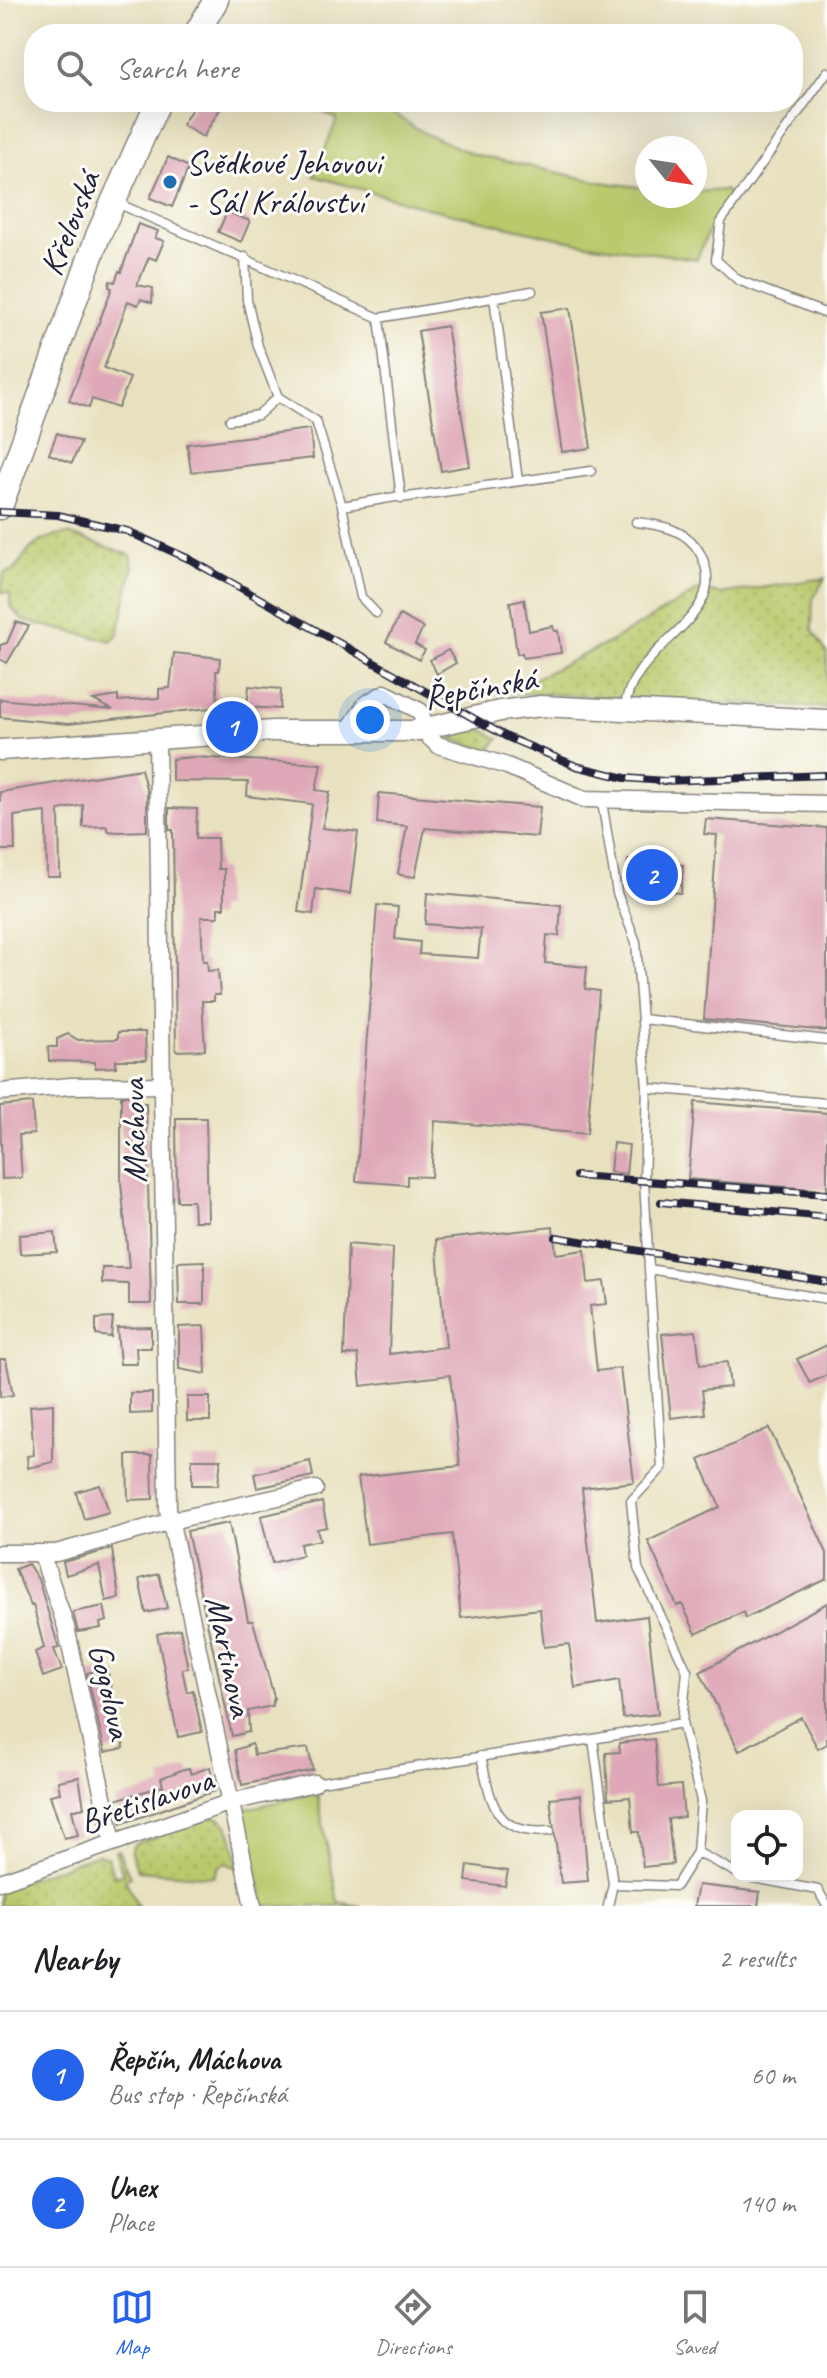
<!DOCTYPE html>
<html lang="en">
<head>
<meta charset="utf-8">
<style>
	:root { --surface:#fff; --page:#f2f2f2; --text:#202124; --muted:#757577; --line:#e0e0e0; --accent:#2563eb }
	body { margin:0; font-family:Caveat,sans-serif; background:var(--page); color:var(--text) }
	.controls { position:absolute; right:24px; bottom:24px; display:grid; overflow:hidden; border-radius:16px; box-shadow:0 8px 32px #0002 }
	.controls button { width:72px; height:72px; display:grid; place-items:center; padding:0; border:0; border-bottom:2px solid var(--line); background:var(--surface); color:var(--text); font:40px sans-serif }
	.compass { position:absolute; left:635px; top:136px; width:72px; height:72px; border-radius:50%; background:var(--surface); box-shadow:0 8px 32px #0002; rotate:120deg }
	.you { position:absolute; left:370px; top:720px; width:28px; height:28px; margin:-20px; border:6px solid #fff; border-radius:50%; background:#1a73e8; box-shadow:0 0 0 12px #1a73e833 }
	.badge { display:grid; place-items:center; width:52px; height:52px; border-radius:50%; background:var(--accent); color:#fff; font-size:26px; font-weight:700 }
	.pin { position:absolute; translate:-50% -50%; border:4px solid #fff; box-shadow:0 2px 8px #0006 }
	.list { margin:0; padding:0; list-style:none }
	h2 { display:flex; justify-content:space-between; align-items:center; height:104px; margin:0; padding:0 32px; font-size:34px }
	h2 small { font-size:26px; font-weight:400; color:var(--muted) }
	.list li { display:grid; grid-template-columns:52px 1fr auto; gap:24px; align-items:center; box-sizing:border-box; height:128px; padding:0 32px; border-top:2px solid var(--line) }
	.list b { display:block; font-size:30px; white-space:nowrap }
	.list p { margin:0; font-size:26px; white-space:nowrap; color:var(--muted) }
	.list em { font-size:26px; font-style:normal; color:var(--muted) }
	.icon { flex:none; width:44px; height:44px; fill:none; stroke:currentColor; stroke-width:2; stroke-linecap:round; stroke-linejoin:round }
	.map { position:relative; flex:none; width:827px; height:1906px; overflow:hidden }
	.search { position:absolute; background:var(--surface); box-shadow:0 8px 32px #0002; left:24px; right:24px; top:24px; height:88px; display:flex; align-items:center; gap:20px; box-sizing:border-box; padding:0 28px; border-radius:32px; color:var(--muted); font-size:30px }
	.sheet { height:360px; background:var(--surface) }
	nav { display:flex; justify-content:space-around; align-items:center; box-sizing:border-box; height:112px; border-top:2px solid var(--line); background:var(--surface); font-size:22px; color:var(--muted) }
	nav a { display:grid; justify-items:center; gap:4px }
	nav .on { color:var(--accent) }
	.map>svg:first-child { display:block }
	.grass { fill:url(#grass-dots); stroke:#6e7654; stroke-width:2 }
	.garden { fill:#bac96c; stroke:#6e7654; stroke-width:2 }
	.building { fill:#dfa8b8 }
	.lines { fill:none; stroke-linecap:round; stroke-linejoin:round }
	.service-casing { stroke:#85827d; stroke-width:11 }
	.minor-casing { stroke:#85827d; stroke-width:19 }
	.tertiary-casing { stroke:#85827d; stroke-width:23 }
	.secondary-casing { stroke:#85827d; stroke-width:27 }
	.service { stroke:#fff; stroke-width:8 }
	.minor { stroke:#fff; stroke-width:16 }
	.tertiary { stroke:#fff; stroke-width:20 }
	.secondary { stroke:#fff; stroke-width:24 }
	.rail-casing { stroke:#22223b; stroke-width:8 }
	.rail { stroke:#fdfcf7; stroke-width:5; stroke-dasharray:15; stroke-linecap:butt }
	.poi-dot { fill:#1f6fb2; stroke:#fdfcf7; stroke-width:3 }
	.labels { text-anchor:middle; stroke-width:6; stroke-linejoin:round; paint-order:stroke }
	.poi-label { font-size:34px; fill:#22223b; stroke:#fdfcf7; text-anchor:start }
	.street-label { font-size:34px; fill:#22223b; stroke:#fdfcf7 }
</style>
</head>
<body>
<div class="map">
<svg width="827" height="1906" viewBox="0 0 827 1906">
	<defs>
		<pattern id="grass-dots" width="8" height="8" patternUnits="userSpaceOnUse" patternTransform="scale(2)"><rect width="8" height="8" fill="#bac96c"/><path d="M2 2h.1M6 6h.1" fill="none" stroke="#a0ac5e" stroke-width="1.8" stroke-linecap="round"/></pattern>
	</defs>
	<rect width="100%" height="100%" fill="#fdfcf7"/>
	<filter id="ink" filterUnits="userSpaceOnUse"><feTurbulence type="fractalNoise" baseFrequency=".0125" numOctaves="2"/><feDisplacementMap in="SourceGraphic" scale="16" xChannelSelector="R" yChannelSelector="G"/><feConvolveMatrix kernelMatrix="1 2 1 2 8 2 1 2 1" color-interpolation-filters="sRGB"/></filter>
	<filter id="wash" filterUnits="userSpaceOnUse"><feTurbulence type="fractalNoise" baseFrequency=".006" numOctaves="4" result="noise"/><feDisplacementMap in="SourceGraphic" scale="32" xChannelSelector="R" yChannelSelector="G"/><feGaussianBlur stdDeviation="1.8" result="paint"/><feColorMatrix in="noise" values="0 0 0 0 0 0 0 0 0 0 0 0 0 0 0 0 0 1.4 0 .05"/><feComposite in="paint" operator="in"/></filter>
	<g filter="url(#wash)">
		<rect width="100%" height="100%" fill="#e8e1bf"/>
		<!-- grass -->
		<path class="grass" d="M 68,534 L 131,555 L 133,567 L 118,634 L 111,641 L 24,621 L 10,606 L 10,593 L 1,592 L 4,573 L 15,570 C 28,546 41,537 68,534 Z
			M 825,578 L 813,599 L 812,629 L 827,653 L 827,708 L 507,692 L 608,643 L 699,590 L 720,594 Z
			M 478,727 L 499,739 L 489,750 L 452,739 L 455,732 Z
			M 214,1816 C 236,1824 234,1848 238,1868 L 225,1863 L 219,1866 L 214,1877 L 138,1871 L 131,1853 L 134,1844 Z
			M 118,1850 L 130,1876 L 125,1879 L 138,1906 L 0,1906 L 0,1889 L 98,1854 L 108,1857 L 113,1876 L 123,1874 L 115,1851 Z"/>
		<!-- garden -->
		<path class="garden" d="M 318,102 L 374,102 L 426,134 L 473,154 L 601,182 L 647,188 L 647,196 L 695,196 L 695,192 L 725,190 L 730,195 L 712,223 L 697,259 L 579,243 L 428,208 L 314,176 L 337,119 L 315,108 Z
			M 317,1793 L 338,1902 L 361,1906 L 265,1906 L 241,1810 Z"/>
		<g id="blocks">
			<!-- building -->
			<path class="building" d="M 196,102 L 224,102 L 203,137 L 182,125 Z
				M 168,157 L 189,167 L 172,207 L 150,198 Z
				M 227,212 L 250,221 L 241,242 L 218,232 Z
				M 138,224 L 158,231 L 155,238 L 164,241 L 156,260 L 149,257 L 137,285 L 153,288 L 152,303 L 141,299 L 138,305 L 128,301 L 104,368 L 130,378 L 118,408 L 92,399 L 89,408 L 69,401 L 112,288 L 109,287 L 110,281 L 115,282 L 119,271 L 121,272 Z
				M 570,308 L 591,448 L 562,452 L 541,312 Z
				M 447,326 L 470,466 L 441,471 L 418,331 Z
				M 310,429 L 313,458 L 191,472 L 187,444 Z
				M 57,433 L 81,442 L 72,463 L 49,454 Z
				M 524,599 L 529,631 L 553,626 L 554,631 L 558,631 L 561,653 L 523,658 L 522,653 L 517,654 L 510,602 Z
				M 400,615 L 423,628 L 415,644 L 425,650 L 419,660 L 386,642 Z
				M 16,622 L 29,626 L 7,663 L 0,659 L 0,645 L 7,643 Z
				M 448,650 L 456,663 L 437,674 L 430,660 Z
				M 174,653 L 220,658 L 219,671 L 216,671 L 218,707 L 68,724 L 0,717 L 0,699 L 113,710 L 93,700 L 118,696 L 118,701 L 159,698 L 159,689 L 170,688 Z
				M 249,686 L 281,689 L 280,709 L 247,707 Z
				M 194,757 L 321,764 L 316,790 L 330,792 L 322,828 L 358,832 L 350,894 L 316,889 L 313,914 L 298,912 L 312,804 L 247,796 L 248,782 L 172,781 L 172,759 Z
				M 141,769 L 147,792 L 147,831 L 118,832 L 107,831 L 107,826 L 83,827 L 83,805 L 59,810 L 60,877 L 47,877 L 46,812 L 14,816 L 15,850 L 0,850 L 0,792 Z
				M 379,793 L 540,807 L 537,837 L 425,828 L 415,877 L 401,875 L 398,873 L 407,826 L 377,823 Z
				M 169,808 L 197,809 L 196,838 L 217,838 L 218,869 L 224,869 L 224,908 L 218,908 L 218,917 L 201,917 L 203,961 L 207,961 L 208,971 L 218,970 L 220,995 L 214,995 L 214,1001 L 202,1001 L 205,1050 L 176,1051 L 173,830 L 169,830 Z
				M 706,819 L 827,828 L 827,1031 L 704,1019 L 717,835 L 704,834 Z
				M 628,860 L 683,865 L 681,893 L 625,889 Z
				M 427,893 L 561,905 L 559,936 L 547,935 L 545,963 L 587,967 L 585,989 L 599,991 L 587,1134 L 435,1121 L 431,1177 L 407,1176 L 407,1185 L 356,1181 L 377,905 L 398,907 L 395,939 L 420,942 L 419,954 L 478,958 L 481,929 L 425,924 Z
				M 118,1032 L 145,1032 L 146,1060 L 116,1060 L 116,1067 L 95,1068 L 95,1062 L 49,1061 L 48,1047 L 57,1047 L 57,1039 L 68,1034 L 78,1040 L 118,1039 Z
				M 121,1096 L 139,1096 L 139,1103 L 146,1103 L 151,1304 L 129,1304 L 129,1284 L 102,1283 L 102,1268 L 129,1268 L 121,1182 Z
				M 695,1102 L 827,1113 L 827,1190 L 688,1179 Z
				M 32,1103 L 34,1134 L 19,1135 L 22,1178 L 2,1179 L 0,1106 Z
				M 176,1118 L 206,1118 L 208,1221 L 194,1221 L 193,1201 L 177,1201 Z
				M 613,1143 L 629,1145 L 626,1174 L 610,1172 Z
				M 553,1227 L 556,1254 L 585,1250 L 588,1283 L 604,1281 L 607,1304 L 590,1306 L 597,1371 L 620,1368 L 634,1482 L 582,1488 L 597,1623 L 647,1616 L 658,1714 L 623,1718 L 619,1680 L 575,1688 L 569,1644 L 544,1647 L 540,1609 L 461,1618 L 452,1534 L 367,1544 L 358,1477 L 460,1466 L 450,1375 L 361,1386 L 358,1354 L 344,1356 L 348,1244 L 393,1248 L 389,1354 L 446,1347 L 436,1240 Z
				M 55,1232 L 57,1252 L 20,1254 L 19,1235 Z
				M 204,1261 L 204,1304 L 179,1304 L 178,1262 Z
				M 113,1318 L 111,1337 L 96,1335 L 96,1319 Z
				M 204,1326 L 206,1374 L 179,1369 L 179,1327 Z
				M 151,1327 L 151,1348 L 136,1348 L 137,1364 L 120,1364 L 117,1328 Z
				M 696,1331 L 700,1365 L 727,1362 L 730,1387 L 702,1390 L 705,1414 L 671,1418 L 662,1334 Z
				M 827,1345 L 827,1375 L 810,1383 L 797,1359 Z
				M 0,1359 L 6,1359 L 13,1395 L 0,1397 Z
				M 130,1393 L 152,1393 L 152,1413 L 130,1414 Z
				M 187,1397 L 210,1397 L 210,1421 L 187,1421 Z
				M 53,1404 L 53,1462 L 28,1468 L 27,1456 L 34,1455 L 30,1406 Z
				M 769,1428 L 827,1553 L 827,1579 L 745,1618 L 743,1612 L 696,1634 L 682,1604 L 677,1606 L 648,1541 L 720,1507 L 699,1460 Z
				M 127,1455 L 152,1455 L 153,1499 L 128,1500 Z
				M 192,1459 L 221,1459 L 218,1485 L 192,1485 Z
				M 310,1461 L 313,1476 L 257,1488 L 254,1474 Z
				M 100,1485 L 109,1512 L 84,1519 L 76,1492 Z
				M 322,1502 L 327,1527 L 317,1529 L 320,1540 L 300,1544 L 302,1555 L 272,1563 L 261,1516 Z
				M 229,1523 L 248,1621 L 253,1621 L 274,1697 L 272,1706 L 248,1711 L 249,1732 L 232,1736 L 187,1531 Z
				M 112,1549 L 119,1598 L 106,1601 L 99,1565 L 66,1575 L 63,1562 Z
				M 28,1564 L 38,1579 L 59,1648 L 54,1649 L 62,1670 L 43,1677 L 35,1652 L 44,1648 L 33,1605 L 31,1606 L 15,1569 Z
				M 159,1574 L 167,1608 L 146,1613 L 139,1579 Z
				M 827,1603 L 827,1744 L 818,1749 L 801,1717 L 739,1751 L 700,1672 Z
				M 104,1606 L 107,1621 L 100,1623 L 101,1628 L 78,1632 L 73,1612 Z
				M 180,1629 L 188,1668 L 182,1669 L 187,1692 L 193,1690 L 202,1732 L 178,1737 L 157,1634 Z
				M 107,1668 L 124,1748 L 105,1752 L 87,1673 Z
				M 654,1739 L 659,1787 L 681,1785 L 684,1817 L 668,1819 L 673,1864 L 643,1867 L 639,1832 L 633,1832 L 630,1797 L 608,1799 L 606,1753 L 620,1752 L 619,1743 Z
				M 252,1744 L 254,1755 L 308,1748 L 313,1770 L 242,1785 L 235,1750 Z
				M 210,1767 L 215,1791 L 121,1824 L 115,1800 L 163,1786 L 161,1778 L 184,1769 L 189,1768 L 191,1774 Z
				M 79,1777 L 84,1807 L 72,1810 L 78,1835 L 64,1838 L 50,1795 L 60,1793 L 58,1781 Z
				M 581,1795 L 588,1881 L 561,1883 L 550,1798 Z
				M 468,1865 L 508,1871 L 505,1886 L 466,1881 Z
				M 698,1885 L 760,1892 L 758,1906 L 694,1906 Z"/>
		</g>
	</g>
	<g filter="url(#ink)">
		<use href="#blocks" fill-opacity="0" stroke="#85827d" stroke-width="2"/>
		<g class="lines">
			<!-- service casing -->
			<g class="service-casing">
				<path id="service" d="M 827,72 L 721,221 L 716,260 L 738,280 L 827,314
					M 117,203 L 379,318 L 532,291
					M 245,257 L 247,300 L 258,346 L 278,397 L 316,421 L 342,506 L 401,496
					M 494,297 L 518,481
					M 379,318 L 401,498 L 591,471
					M 230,420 L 258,415 L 278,397
					M 342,506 L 361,597 L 376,613
					M 625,707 C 633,641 735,619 700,553 C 687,529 661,525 636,522
					M 602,802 L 617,893 L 636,942 L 647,1088 L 644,1181 L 649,1269 L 827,1299
					M 642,1019 L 827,1040
					M 647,1088 L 827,1103
					M 481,1756 C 491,1801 493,1836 550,1831
					M 314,1783 L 593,1739
					M 697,1852 L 737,1873
					M 743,1876 L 818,1890 L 827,1906
					M 613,1884 L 676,1886 L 697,1852 L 701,1801 L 682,1723 L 687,1671 L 638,1568 L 631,1501 L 662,1468 L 649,1269
					M 608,1906 L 613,1884 L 593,1739 L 682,1723"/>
			</g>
			<!-- minor casing -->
			<g class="minor-casing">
				<path id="minor" d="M 348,731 L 366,704 L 385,693 L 420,711 L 429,737 L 438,745 L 507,766 L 584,799 L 827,804
					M 157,739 L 168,1509 L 253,1906
					M 0,1092 L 71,1086 L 163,1085
					M 0,1553 L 56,1553 L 183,1518 L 315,1489
					M 42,1555 L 66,1627 L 113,1842
					M 0,1882 L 231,1802 L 314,1783"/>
			</g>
			<!-- tertiary casing -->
			<g class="tertiary-casing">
				<path id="tertiary" d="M 0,750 L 273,731 L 414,731 L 500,711 L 541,706 L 827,720"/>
			</g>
			<!-- secondary casing -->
			<g class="secondary-casing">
				<path id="secondary" d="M 196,34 L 216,0
					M 0,507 L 98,236 L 158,102"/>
			</g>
			<!-- service -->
			<use href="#service" class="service"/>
			<!-- minor -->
			<use href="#minor" class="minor"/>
			<!-- tertiary -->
			<use href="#tertiary" class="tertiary"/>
			<!-- secondary -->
			<use href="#secondary" class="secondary"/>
			<!-- rail casing -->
			<g class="rail-casing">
				<path id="rail" d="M 0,512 L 58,515 L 127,531 L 189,559 L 507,737 L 576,766 L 625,778 L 664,781 L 827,775
					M 576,1176 L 827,1194
					M 661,1202 L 827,1217
					M 556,1237 L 827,1282"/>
			</g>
			<!-- rail -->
			<use href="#rail" class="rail"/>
		</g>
	</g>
	<!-- markers -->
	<circle class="poi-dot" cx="170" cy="182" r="8"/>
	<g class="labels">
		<!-- poi labels -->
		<g class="poi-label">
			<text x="186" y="174">Svědkové Jehovovi<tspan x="186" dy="39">- Sál Království</tspan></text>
		</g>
		<!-- street labels -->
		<g class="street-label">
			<text transform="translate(69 223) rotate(-68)" y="12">Křelovská</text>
			<text transform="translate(480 687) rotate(-10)" y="12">Řepčínská</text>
			<text transform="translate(133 1131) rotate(-91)" y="12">Máchova</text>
			<text transform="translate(230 1656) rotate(78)" y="12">Martinova</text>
			<text transform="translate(111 1691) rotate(77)" y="12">Gogolova</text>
			<text transform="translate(146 1800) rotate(-19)" y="12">Břetislavova</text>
		</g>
	</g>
</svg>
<div class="controls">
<button><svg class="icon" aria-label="locate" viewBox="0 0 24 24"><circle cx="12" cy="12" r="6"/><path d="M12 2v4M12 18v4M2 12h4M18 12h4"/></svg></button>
</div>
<svg class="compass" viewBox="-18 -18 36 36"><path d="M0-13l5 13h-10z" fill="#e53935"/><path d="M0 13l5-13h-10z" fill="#757577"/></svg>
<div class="you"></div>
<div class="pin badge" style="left:232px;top:727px">1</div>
<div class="pin badge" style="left:652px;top:875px">2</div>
<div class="search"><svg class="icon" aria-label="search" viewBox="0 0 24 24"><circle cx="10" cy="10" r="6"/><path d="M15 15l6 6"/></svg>Search here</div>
</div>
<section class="sheet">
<h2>Nearby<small>2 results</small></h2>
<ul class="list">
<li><span class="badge">1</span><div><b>Řepčín, Máchova</b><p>Bus stop · Řepčínská</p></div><em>60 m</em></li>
<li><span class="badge">2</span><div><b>Unex</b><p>Place</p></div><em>140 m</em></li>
</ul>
</section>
<nav>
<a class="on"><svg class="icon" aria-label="map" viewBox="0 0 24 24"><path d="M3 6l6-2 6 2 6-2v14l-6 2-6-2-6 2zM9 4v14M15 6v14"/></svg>Map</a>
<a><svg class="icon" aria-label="directions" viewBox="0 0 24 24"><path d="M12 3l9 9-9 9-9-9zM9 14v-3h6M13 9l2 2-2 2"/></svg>Directions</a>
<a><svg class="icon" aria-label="saved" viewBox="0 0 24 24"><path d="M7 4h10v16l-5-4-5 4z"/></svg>Saved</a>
</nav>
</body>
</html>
